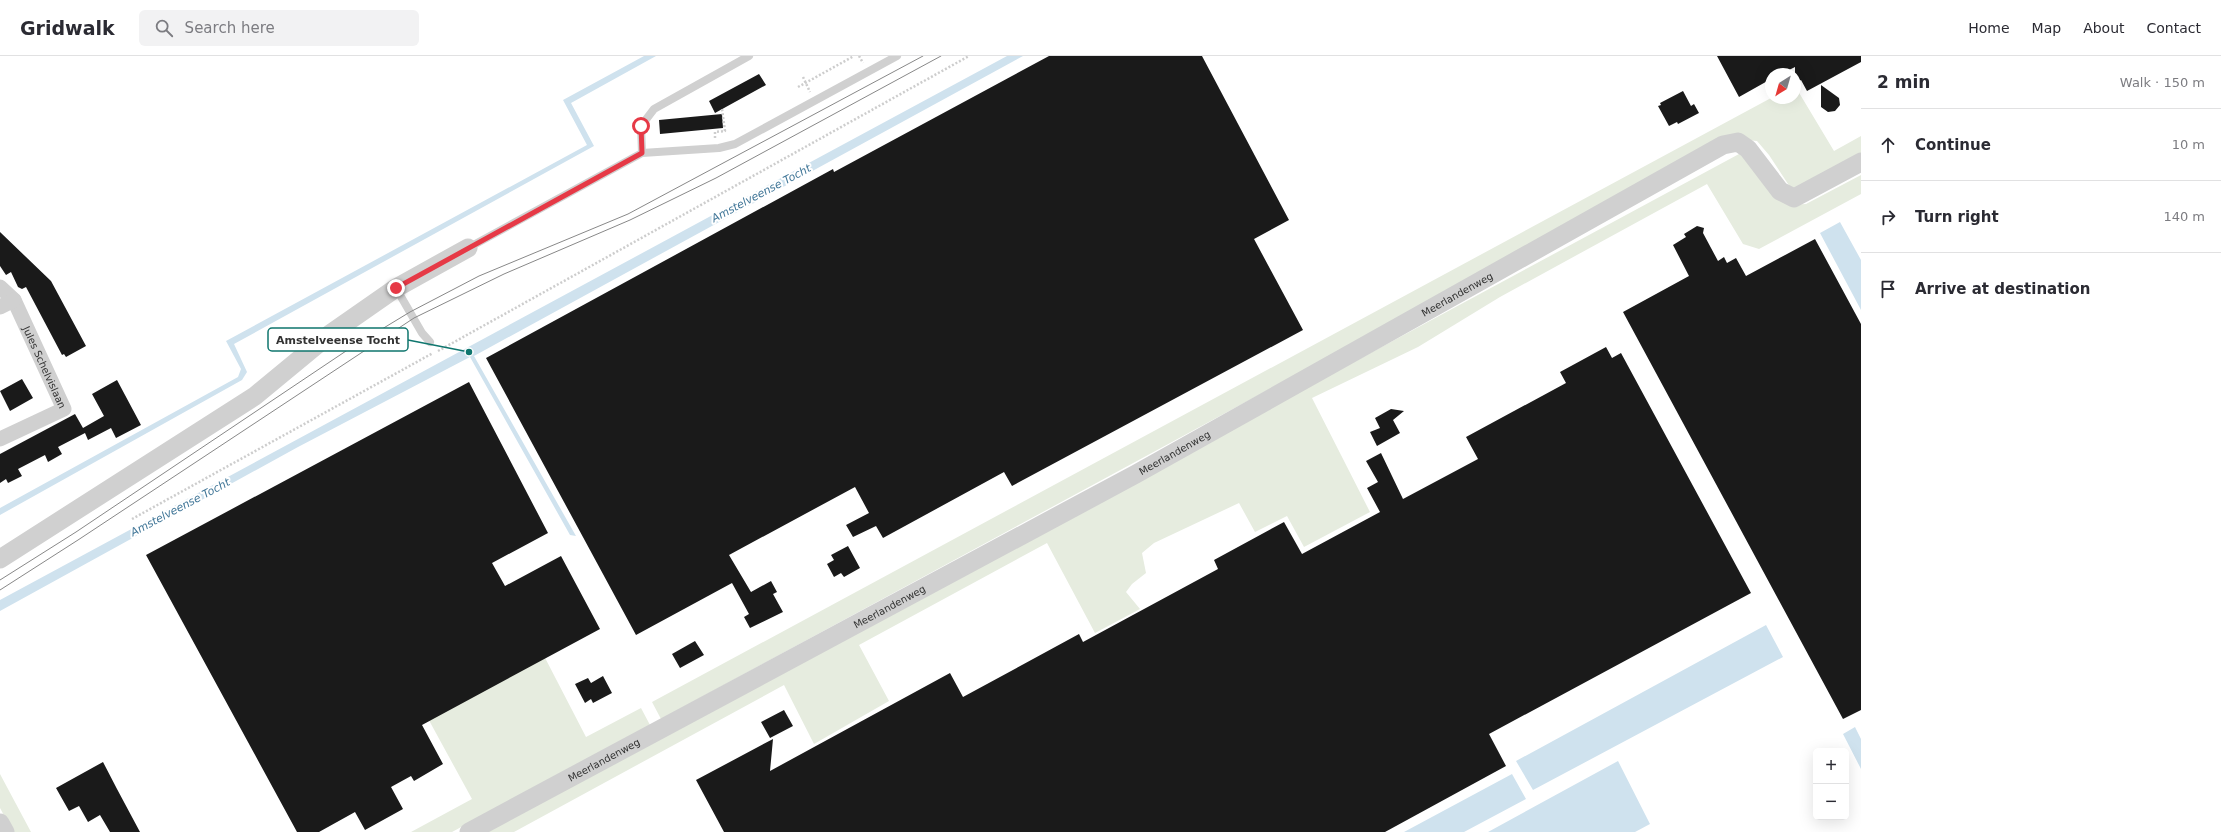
<!DOCTYPE html>
<html lang="en">
<head>
<meta charset="utf-8">
<style>
	:root { --surface:#fff; --page:#f2f2f3; --text:#2b2b33; --muted:#7c7c81; --line:#e1e1e2 }
	body { margin:0; font-family:"DejaVu Sans",sans-serif; background:var(--page); color:var(--text) }
	.controls { position:absolute; right:12px; bottom:12px; display:grid; overflow:hidden; border-radius:6px; box-shadow:0 4px 16px #0002 }
	.controls button { width:36px; height:36px; display:grid; place-items:center; padding:0; border:0; border-bottom:1px solid var(--line); background:var(--surface); color:var(--text); font:20px sans-serif }
	.compass { position:absolute; left:1765px; top:12px; width:36px; height:36px; border-radius:50%; background:var(--surface); box-shadow:0 4px 16px #0002; rotate:217deg }
	.stop { position:absolute; width:12px; height:12px; margin:-9px; border:3px solid #e63946; border-radius:50%; background:#fff }
	.stop.end { background:#e63946; border-color:#fff; box-shadow:0 1px 4px #0008 }
	.list { margin:0; padding:0; list-style:none }
	h2 { display:flex; justify-content:space-between; align-items:center; height:52px; margin:0; padding:0 16px; font-size:17px }
	h2 small { font-size:13px; font-weight:400; color:var(--muted) }
	.list li { display:grid; grid-template-columns:26px 1fr auto; gap:12px; align-items:center; box-sizing:border-box; height:72px; padding:0 16px; border-top:1px solid var(--line) }
	.list b { display:block; font-size:15px; white-space:nowrap }
	.list em { font-size:13px; font-style:normal; color:var(--muted) }
	.icon { flex:none; width:22px; height:22px; fill:none; stroke:currentColor; stroke-width:2; stroke-linecap:round; stroke-linejoin:round }
	.map { position:relative; flex:none; width:1861px; height:776px; overflow:hidden }
	header { display:flex; align-items:center; gap:24px; box-sizing:border-box; height:56px; padding:0 20px; background:var(--surface); border-bottom:1px solid var(--line) }
	header strong { font-size:19px }
	nav { display:flex; gap:22px; margin-inline-start:auto; font-size:14px }
	.search { width:280px; height:36px; background:var(--page); display:flex; align-items:center; gap:10px; box-sizing:border-box; padding:0 14px; border-radius:6px; color:var(--muted); font-size:15px }
	main { display:flex }
	aside { flex:1; background:var(--surface) }
	.map>svg:first-child { display:block }
	.green { fill:#e6ecdf }
	.water { fill:#cfe2ee }
	.building { fill:#1a1a1a }
	.lines { fill:none; stroke-linecap:round; stroke-linejoin:round }
	.path { stroke:#cdcdcd; stroke-width:2.5; stroke-dasharray:2 2; stroke-linecap:butt }
	.service { stroke:#d0d0d0; stroke-width:8 }
	.minor { stroke:#d0d0d0; stroke-width:15 }
	.tertiary { stroke:#d0d0d0; stroke-width:19 }
	.tram { stroke:#888; stroke-width:1 }
	.route { stroke:#e63946; stroke-width:5 }
	.labels { text-anchor:middle; stroke-width:4; stroke-linejoin:round; paint-order:stroke }
	.street-label { font-size:10px; fill:#333; stroke:#fff }
	.water-label { font-size:11px; font-style:italic; fill:#3f7597; stroke:#fff }
	.leader { fill:none; stroke:#0f766e; stroke-width:1.5 }
	.callout-dot { fill:#0f766e; stroke:#fff; stroke-width:1.5 }
	.callout { fill:#fff; stroke:#0f766e; stroke-width:1.5 }
	.callout-label { font-size:11px; text-anchor:middle; font-weight:bold; fill:#333 }
</style>
</head>
<body>
<header>
<strong>Gridwalk</strong>
<div class="search"><svg class="icon" aria-label="search" viewBox="0 0 24 24"><circle cx="10" cy="10" r="6"/><path d="M15 15l6 6"/></svg>Search here</div>
<nav><a>Home</a><a>Map</a><a>About</a><a>Contact</a></nav>
</header>
<main>
<div class="map">
<svg width="1861" height="776" viewBox="0 0 1861 776">
	<rect width="100%" height="100%" fill="#fff"/>
	<!-- green -->
	<path class="green" d="M 1795,30 L 1834,95 L 1861,80 L 1861,102 L 1802,134 L 1790,131 L 1769,99 L 1757,85 L 1737,83 L 1718,90 L 661,663 L 652,646 L 1771,42 L 1795,42 Z
		M 1739,98 L 1749,99 L 1790,149 L 1806,148 L 1861,119 L 1861,138 L 1759,193 L 1743,188 L 1707,128 L 1500,241 L 1418,291 L 1312,342 L 1370,456 L 1304,491 L 1287,460 L 1255,476 L 1239,447 L 1154,487 L 1142,497 L 1146,517 L 1132,528 L 1126,536 L 1140,553 L 1095,577 L 1047,487 L 859,589 L 889,645 L 814,688 L 784,629 L 514,776 L 483,776 Z
		M 542,596 L 586,681 L 641,652 L 650,669 L 452,776 L 411,776 L 472,743 L 425,657 Z
		M 0,718 L 31,776 L 13,776 L 0,752 Z"/>
	<!-- water -->
	<path class="water" d="M 644,0 L 656,0 L 571,47 L 594,90 L 234,288 L 247,316 L 242,324 L 0,459 L 0,452 L 238,321 L 241,313 L 226,285 L 587,89 L 563,44 Z
		M 1007,0 L 1023,0 L 474,300 L 576,480 L 570,479 L 470,301 L 298,391 L 0,555 L 0,544 Z
		M 1840,166 L 1861,204 L 1861,254 L 1820,177 Z
		M 1766,569 L 1783,601 L 1533,734 L 1516,705 Z
		M 1855,671 L 1861,683 L 1861,713 L 1843,678 Z
		M 1618,705 L 1650,768 L 1635,776 L 1488,776 Z
		M 1512,718 L 1526,743 L 1464,776 L 1404,776 Z"/>
	<!-- building -->
	<path class="building" d="M 1049,0 L 1202,0 L 1289,164 L 1254,183 L 1303,274 L 1012,430 L 1004,416 L 883,482 L 876,470 L 853,481 L 846,469 L 869,457 L 855,431 L 729,499 L 751,536 L 771,525 L 777,536 L 773,538 L 783,556 L 750,572 L 744,561 L 749,558 L 732,527 L 636,579 L 486,302 L 833,113 L 834,116 Z
		M 1717,0 L 1861,0 L 1861,6 L 1807,35 L 1801,24 L 1795,27 L 1795,11 L 1781,18 L 1771,18 L 1771,23 L 1739,41 Z
		M 759,18 L 766,29 L 715,57 L 709,45 Z
		M 1821,29 L 1839,42 L 1840,49 L 1835,55 L 1828,56 L 1821,51 Z
		M 1683,35 L 1691,50 L 1694,48 L 1699,57 L 1678,68 L 1677,66 L 1669,70 L 1658,50 L 1661,49 L 1660,47 Z
		M 722,58 L 723,72 L 660,78 L 659,64 Z
		M 1697,170 L 1704,172 L 1703,177 L 1718,205 L 1724,201 L 1727,207 L 1736,202 L 1746,220 L 1815,183 L 1861,268 L 1861,654 L 1843,663 L 1623,256 L 1689,220 L 1673,189 L 1686,181 L 1684,178 Z
		M 0,176 L 51,225 L 86,290 L 66,301 L 64,298 L 62,299 L 26,231 L 22,233 L 18,231 L 11,216 L 6,219 L 0,210 Z
		M 1606,291 L 1612,302 L 1621,297 L 1751,537 L 1489,678 L 1506,710 L 1385,776 L 724,776 L 696,724 L 773,683 L 770,715 L 950,617 L 963,641 L 1079,578 L 1083,586 L 1218,513 L 1214,504 L 1284,466 L 1302,498 L 1380,456 L 1367,432 L 1378,426 L 1366,405 L 1381,397 L 1403,443 L 1478,403 L 1466,381 L 1566,327 L 1560,316 Z
		M 22,323 L 33,342 L 10,355 L 0,335 Z
		M 117,324 L 141,369 L 116,382 L 111,372 L 88,384 L 85,377 L 58,391 L 62,398 L 48,406 L 45,399 L 18,413 L 22,420 L 8,427 L 6,423 L 0,427 L 0,398 L 75,358 L 83,372 L 104,360 L 92,338 Z
		M 469,326 L 548,477 L 492,507 L 505,530 L 561,500 L 600,573 L 422,669 L 443,708 L 414,725 L 411,720 L 391,731 L 403,753 L 365,774 L 355,756 L 319,776 L 297,776 L 146,499 Z
		M 1391,353 L 1404,355 L 1393,364 L 1400,377 L 1377,390 L 1370,376 L 1380,372 L 1375,362 Z
		M 848,490 L 860,512 L 844,521 L 841,517 L 834,521 L 827,508 L 834,504 L 831,499 Z
		M 695,585 L 704,599 L 680,612 L 672,598 Z
		M 603,620 L 612,637 L 593,647 L 591,643 L 585,647 L 575,628 L 588,622 L 591,627 Z
		M 784,654 L 793,670 L 770,682 L 761,666 Z
		M 103,706 L 117,733 L 140,776 L 110,776 L 100,759 L 88,766 L 79,750 L 69,755 L 56,732 Z"/>
	<g class="lines">
		<!-- path -->
		<path class="path" d="M 859,0 L 863,7
			M 803,21 L 810,36
			M 798,31 L 854,0
			M 715,82 L 715,76 L 725,75 L 722,53
			M 438,295 L 969,0
			M 132,463 L 433,297"/>
		<!-- service -->
		<path class="service" d="M 642,97 L 641,70 L 654,53 L 749,0
			M 468,192 L 642,97 L 719,92 L 735,88 L 897,0
			M 396,232 L 422,277 L 430,286"/>
		<!-- minor -->
		<g class="minor">
			<path id="s1" d="M 0,231 L 14,244 L 64,353 L 0,383"/>
			<path d="M 0,251 L 14,244"/>
		</g>
		<!-- tertiary -->
		<g class="tertiary">
			<path d="M 0,503 L 255,340 L 330,278 L 396,232 L 468,192"/>
			<path d="M 0,767 L 5,776"/>
			<path id="s2" d="M 469,776 L 1136,418 L 1723,89 L 1738,86 L 1748,93 L 1780,135 L 1794,142 L 1861,106"/>
		</g>
		<!-- tram -->
		<path class="tram" d="M 0,524 L 76,476 L 349,293 L 410,256 L 479,220 L 628,158 L 923,0
			M 0,534 L 78,484 L 414,262 L 504,218 L 630,164 L 716,122 L 941,0"/>
	</g>
	<g class="lines">
		<!-- route -->
		<path class="route" d="M 396,232 L 642,97 L 641,70"/>
	</g>
	<g class="labels">
		<!-- street labels -->
		<g class="street-label">
			<text dy="4" stroke="none"><textPath href="#s2" startOffset="1125">Meerlandenweg</textPath></text>
			<text dy="4" stroke="none"><textPath href="#s1" startOffset="93">Jules Schelvislaan</textPath></text>
			<text dy="4" stroke="none"><textPath href="#s2" startOffset="801">Meerlandenweg</textPath></text>
			<text dy="4" stroke="none"><textPath href="#s2" startOffset="477">Meerlandenweg</textPath></text>
			<text dy="4" stroke="none"><textPath href="#s2" startOffset="153">Meerlandenweg</textPath></text>
		</g>
		<!-- water labels -->
		<g class="water-label">
			<text transform="translate(761 137) rotate(-28)" y="4">Amstelveense Tocht</text>
			<text transform="translate(180 451) rotate(-28)" y="4">Amstelveense Tocht</text>
		</g>
	</g>
	<!-- callouts -->
	<path class="leader" d="M469 296L408 284"/>
	<circle class="callout-dot" cx="469" cy="296" r="4"/>
	<rect class="callout" x="268" y="272" width="140" height="23" rx="4"/>
	<g class="callout-label">
		<text x="338" y="288">Amstelveense Tocht</text>
	</g>
</svg>
<div class="controls">
<button>+</button>
<button>−</button>
</div>
<svg class="compass" viewBox="-18 -18 36 36"><path d="M0-13l5 13h-10z" fill="#e53935"/><path d="M0 13l5-13h-10z" fill="#7c7c81"/></svg>
<div class="stop" style="left:641px;top:70px"></div>
<div class="stop end" style="left:396px;top:232px"></div>
</div>
<aside>
<h2>2 min<small>Walk · 150 m</small></h2>
<ul class="list">
<li><svg class="icon" aria-label="ahead" viewBox="0 0 24 24"><path d="M12 20V5M6 11l6-6 6 6"/></svg><div><b>Continue</b></div><em>10 m</em></li>
<li><svg class="icon" aria-label="right" viewBox="0 0 24 24"><path d="M7 20v-9h11M14 6l5 5-5 5"/></svg><div><b>Turn right</b></div><em>140 m</em></li>
<li><svg class="icon" aria-label="arrive" viewBox="0 0 24 24"><path d="M6 21V4h12l-3 4 3 4H6"/></svg><div><b>Arrive at destination</b></div></li>
</ul>
</aside>
</main>
</body>
</html>
